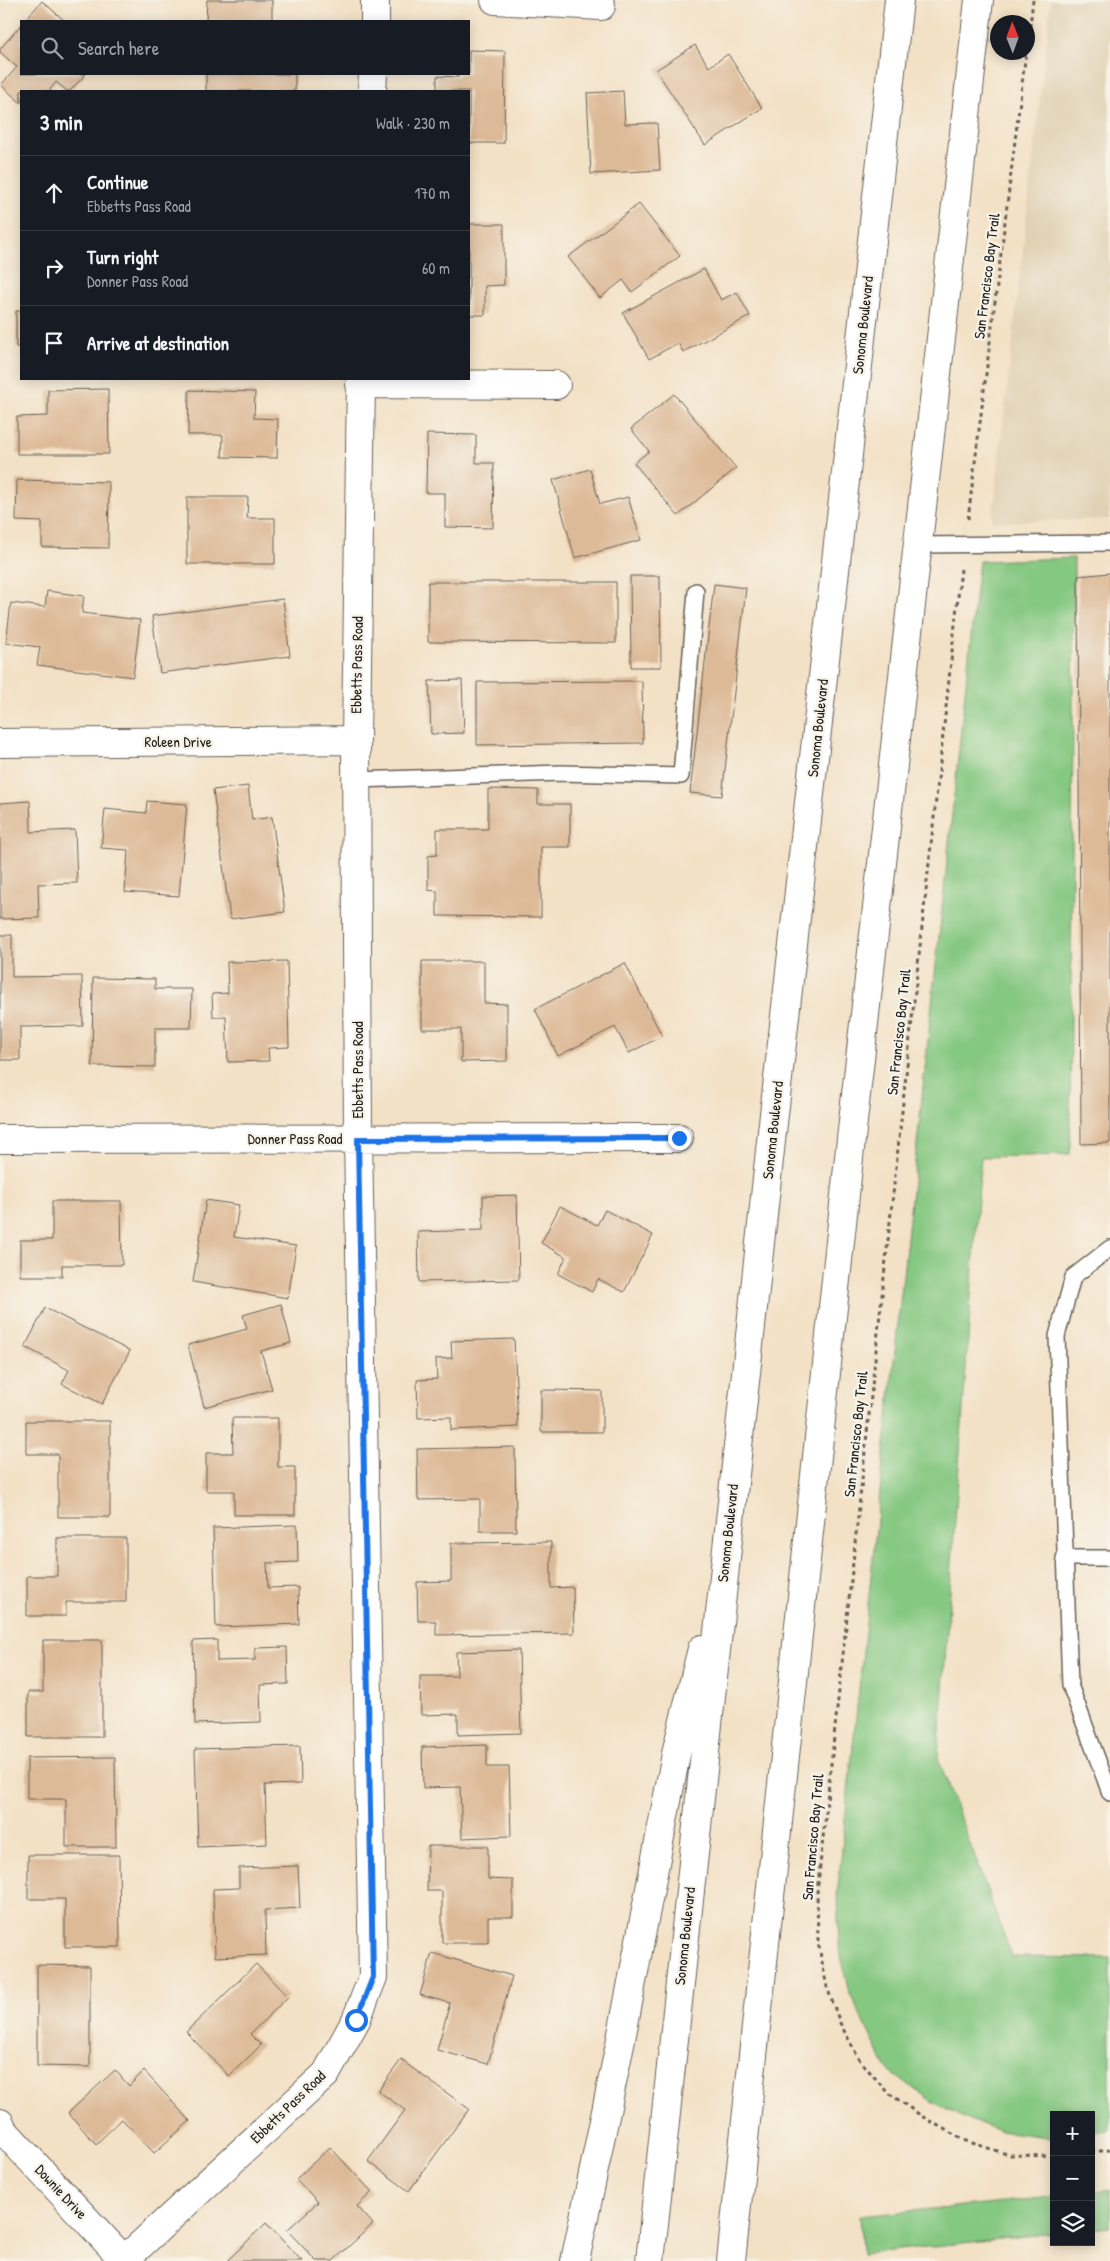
<!DOCTYPE html>
<html lang="en">
<head>
<meta charset="utf-8">
<style>
	:root { --surface:#171b24; --page:#20242c; --text:#f1f3f6; --muted:#9ea1a6; --line:#363941 }
	body { margin:0; font-family:"Patrick Hand",sans-serif; background:var(--page); color:var(--text) }
	.controls { position:absolute; right:15px; bottom:15px; display:grid; overflow:hidden; border-radius:0px; box-shadow:0 2px 12px #0003 }
	.controls button { width:45px; height:45px; display:grid; place-items:center; padding:0; border:0; border-bottom:1px solid var(--line); background:var(--surface); color:var(--text); font:25px sans-serif }
	.compass { position:absolute; left:990px; top:15px; width:45px; height:45px; border-radius:50%; background:var(--surface); box-shadow:0 2px 12px #0003; rotate:359deg }
	.stop { position:absolute; width:15px; height:15px; margin:-11px; border:4px solid #1a73e8; border-radius:50%; background:#fff }
	.stop.end { background:#1a73e8; border-color:#fff; box-shadow:0 1px 5px #0008 }
	.list { margin:0; padding:0; list-style:none }
	h2 { display:flex; justify-content:space-between; align-items:center; height:65px; margin:0; padding:0 20px; font-size:21px }
	h2 small { font-size:16px; font-weight:400; color:var(--muted) }
	.list li { display:grid; grid-template-columns:32px 1fr auto; gap:15px; align-items:center; box-sizing:border-box; height:75px; padding:0 20px; border-top:1px solid var(--line) }
	.list b { display:block; font-size:19px; white-space:nowrap }
	.list p { margin:0; font-size:16px; white-space:nowrap; color:var(--muted) }
	.list em { font-size:16px; font-style:normal; color:var(--muted) }
	.icon { flex:none; width:28px; height:28px; fill:none; stroke:currentColor; stroke-width:2; stroke-linecap:round; stroke-linejoin:round }
	.map { position:relative; flex:none; width:1110px; height:2261px; overflow:hidden }
	.search { position:absolute; background:var(--surface); box-shadow:0 2px 12px #0003; left:20px; top:20px; width:450px; height:55px; display:flex; align-items:center; gap:12px; box-sizing:border-box; padding:0 18px; border-radius:0px; color:var(--muted); font-size:19px }
	.panel { position:absolute; background:var(--surface); box-shadow:0 2px 12px #0003; left:20px; top:90px; width:450px; height:290px; border-radius:0px }
	.map>svg:first-child { display:block }
	.built { fill:#e0d1b4 }
	.green { fill:#85c881; stroke:#50724e }
	.building { fill:#ddba97 }
	.lines { fill:none; stroke-linecap:round; stroke-linejoin:round }
	.lane-casing { stroke:#676158; stroke-width:18 }
	.street-casing { stroke:#676158; stroke-width:30 }
	.highway-casing { stroke:#676158; stroke-width:30 }
	.path { stroke:#676158; stroke-width:3; stroke-dasharray:4 4; stroke-linecap:butt }
	.lane { stroke:#fff; stroke-width:15 }
	.street { stroke:#fff; stroke-width:28 }
	.highway { stroke:#fff; stroke-width:28 }
	.route { stroke:#1a73e8; stroke-width:6 }
	.labels { text-anchor:middle; stroke-width:4.5; stroke-linejoin:round; paint-order:stroke }
	.street-label { font-size:15px; fill:#1c1c1c; stroke:#f7f3e8 }
</style>
</head>
<body>
<div class="map">
<svg width="1110" height="2261" viewBox="0 0 1110 2261">
	<rect width="100%" height="100%" fill="#f7f3e8"/>
	<filter id="ink" filterUnits="userSpaceOnUse"><feTurbulence type="fractalNoise" baseFrequency=".02" numOctaves="2"/><feDisplacementMap in="SourceGraphic" scale="10" xChannelSelector="R" yChannelSelector="G"/><feConvolveMatrix kernelMatrix="1 2 1 2 8 2 1 2 1" color-interpolation-filters="sRGB"/></filter>
	<filter id="wash" filterUnits="userSpaceOnUse"><feTurbulence type="fractalNoise" baseFrequency=".0096" numOctaves="4" result="noise"/><feDisplacementMap in="SourceGraphic" scale="20" xChannelSelector="R" yChannelSelector="G"/><feGaussianBlur stdDeviation="1.12" result="paint"/><feColorMatrix in="noise" values="0 0 0 0 0 0 0 0 0 0 0 0 0 0 0 0 0 1.4 0 .05"/><feComposite in="paint" operator="in"/></filter>
	<g filter="url(#wash)">
		<rect width="100%" height="100%" fill="#f3e1c6"/>
		<!-- built -->
		<path class="built" d="M 1051,0 L 1110,0 L 1110,519 L 992,522 Z"/>
		<!-- green -->
		<path class="green" d="M 1074,558 L 1070,1155 L 981,1157 L 938,1758 L 1012,1957 L 1110,1958 L 1110,2130 L 1091,2132 L 1091,2115 L 1054,2115 L 1054,2136 L 1048,2137 L 1000,2131 L 972,2121 L 933,2102 L 886,2068 L 848,1989 L 839,1946 L 837,1896 L 979,561 Z
			M 1110,2189 L 1110,2227 L 1091,2229 L 1091,2192 Z
			M 1054,2197 L 1054,2233 L 862,2254 L 860,2216 Z"/>
		<g id="blocks">
			<!-- building -->
			<path class="building" d="M 207,0 L 272,0 L 272,21 L 206,21 Z
				M 42,1 L 65,21 L 24,21 Z
				M 21,25 L 21,74 L 86,74 L 70,91 L 67,91 L 56,82 L 49,91 L 21,91 L 21,103 L 1,85 L 17,67 L 0,52 L 0,49 Z
				M 695,45 L 709,67 L 728,54 L 762,108 L 705,145 L 656,70 Z
				M 469,50 L 505,51 L 504,143 L 469,143 L 469,91 L 437,91 L 437,76 L 458,77 L 458,74 L 469,74 Z
				M 206,74 L 295,74 L 295,91 L 206,91 Z
				M 623,91 L 625,124 L 657,123 L 660,170 L 591,174 L 587,93 Z
				M 639,204 L 680,256 L 632,292 L 623,280 L 600,298 L 568,257 Z
				M 469,224 L 504,224 L 504,285 L 485,286 L 485,315 L 469,315 Z
				M 704,269 L 721,300 L 737,292 L 750,316 L 683,352 L 678,343 L 649,359 L 623,313 Z
				M 16,311 L 21,311 L 21,347 L 16,347 Z
				M 108,389 L 109,454 L 17,454 L 17,417 L 48,416 L 48,390 Z
				M 189,390 L 255,392 L 254,418 L 278,419 L 277,458 L 222,457 L 223,435 L 188,435 Z
				M 674,394 L 736,468 L 678,516 L 634,463 L 649,451 L 631,429 Z
				M 427,434 L 476,435 L 476,463 L 494,463 L 493,528 L 445,527 L 445,493 L 426,493 Z
				M 590,469 L 600,504 L 628,497 L 641,540 L 575,558 L 553,480 Z
				M 17,480 L 109,482 L 108,548 L 42,547 L 42,522 L 16,521 Z
				M 187,497 L 248,497 L 247,518 L 275,518 L 275,564 L 187,564 Z
				M 1110,573 L 1110,1143 L 1081,1144 L 1078,576 Z
				M 630,576 L 660,576 L 661,667 L 631,667 Z
				M 428,582 L 616,582 L 616,643 L 428,642 Z
				M 714,584 L 746,588 L 722,796 L 690,793 Z
				M 47,591 L 84,596 L 82,613 L 140,620 L 133,677 L 37,665 L 40,647 L 6,643 L 11,603 L 45,607 Z
				M 283,599 L 290,656 L 160,673 L 152,616 Z
				M 462,680 L 464,733 L 431,734 L 429,681 Z
				M 642,681 L 643,743 L 477,745 L 477,682 Z
				M 248,786 L 252,820 L 272,817 L 285,912 L 230,919 L 213,790 Z
				M 488,789 L 538,790 L 538,804 L 570,804 L 570,847 L 541,847 L 541,917 L 437,916 L 437,891 L 428,890 L 428,856 L 437,855 L 437,829 L 488,829 Z
				M 30,801 L 31,832 L 75,830 L 77,883 L 38,884 L 39,918 L 0,919 L 0,803 Z
				M 147,801 L 187,804 L 179,896 L 125,892 L 128,850 L 101,848 L 105,809 L 146,813 Z
				M 0,935 L 12,935 L 12,977 L 82,976 L 83,1026 L 20,1027 L 20,1060 L 0,1060 Z
				M 287,961 L 289,1047 L 268,1048 L 269,1061 L 228,1062 L 226,1016 L 213,1017 L 212,994 L 228,993 L 227,962 Z
				M 422,961 L 484,961 L 484,1003 L 507,1004 L 507,1061 L 461,1062 L 461,1029 L 422,1029 Z
				M 625,963 L 662,1036 L 629,1053 L 615,1027 L 558,1056 L 535,1009 Z
				M 93,978 L 155,979 L 155,989 L 192,989 L 191,1028 L 155,1028 L 155,1067 L 92,1066 Z
				M 517,1195 L 519,1280 L 419,1282 L 418,1232 L 483,1230 L 483,1196 Z
				M 206,1200 L 239,1205 L 234,1237 L 296,1246 L 288,1298 L 193,1282 Z
				M 52,1201 L 121,1201 L 122,1265 L 62,1265 L 62,1276 L 20,1276 L 20,1240 L 52,1240 Z
				M 560,1206 L 597,1225 L 605,1210 L 653,1235 L 624,1292 L 598,1279 L 592,1292 L 558,1274 L 566,1257 L 541,1243 Z
				M 281,1304 L 291,1343 L 261,1351 L 272,1389 L 204,1407 L 188,1345 L 247,1329 L 243,1315 Z
				M 45,1308 L 130,1351 L 102,1404 L 62,1384 L 69,1370 L 25,1347 Z
				M 514,1339 L 518,1427 L 451,1430 L 451,1417 L 418,1418 L 417,1380 L 437,1379 L 436,1359 L 452,1358 L 451,1341 Z
				M 541,1390 L 602,1391 L 602,1432 L 541,1432 Z
				M 232,1418 L 278,1418 L 278,1467 L 295,1467 L 295,1515 L 234,1515 L 234,1491 L 206,1491 L 206,1453 L 233,1453 Z
				M 26,1421 L 110,1421 L 110,1517 L 58,1517 L 58,1454 L 26,1454 Z
				M 515,1447 L 516,1531 L 480,1531 L 480,1499 L 418,1500 L 417,1449 Z
				M 297,1525 L 298,1562 L 267,1563 L 268,1588 L 298,1587 L 299,1624 L 216,1627 L 213,1528 Z
				M 57,1538 L 126,1538 L 126,1602 L 66,1602 L 66,1616 L 27,1616 L 27,1576 L 57,1576 Z
				M 551,1542 L 551,1588 L 573,1587 L 574,1633 L 436,1635 L 436,1621 L 418,1621 L 417,1582 L 451,1581 L 451,1543 Z
				M 43,1640 L 102,1640 L 102,1737 L 28,1737 L 28,1692 L 43,1692 Z
				M 217,1640 L 217,1661 L 255,1660 L 255,1648 L 287,1647 L 288,1684 L 260,1685 L 261,1722 L 195,1724 L 193,1641 Z
				M 519,1650 L 521,1733 L 458,1735 L 458,1714 L 421,1715 L 420,1676 L 457,1676 L 456,1652 Z
				M 487,1745 L 487,1767 L 509,1767 L 511,1836 L 462,1838 L 460,1787 L 423,1788 L 422,1747 Z
				M 300,1746 L 301,1784 L 265,1785 L 267,1844 L 198,1847 L 195,1749 Z
				M 115,1757 L 116,1847 L 66,1847 L 66,1799 L 27,1799 L 27,1758 Z
				M 428,1846 L 488,1846 L 488,1879 L 513,1880 L 513,1917 L 488,1917 L 488,1943 L 442,1943 L 442,1891 L 427,1891 Z
				M 28,1855 L 119,1855 L 120,1947 L 65,1947 L 65,1899 L 28,1899 Z
				M 298,1866 L 300,1908 L 265,1910 L 266,1955 L 215,1957 L 213,1889 L 239,1888 L 239,1868 Z
				M 432,1953 L 512,1976 L 488,2064 L 437,2050 L 450,2003 L 420,1995 Z
				M 256,1964 L 288,1997 L 250,2034 L 261,2045 L 229,2076 L 186,2032 Z
				M 37,1965 L 90,1966 L 90,2067 L 37,2066 Z
				M 401,2060 L 469,2109 L 409,2191 L 368,2161 L 405,2110 L 378,2091 Z
				M 115,2070 L 129,2086 L 144,2071 L 190,2121 L 154,2153 L 122,2119 L 96,2144 L 68,2113 Z
				M 330,2147 L 372,2192 L 357,2206 L 373,2224 L 333,2261 L 316,2261 L 287,2230 L 318,2202 L 296,2179 Z
				M 266,2223 L 302,2261 L 227,2261 Z"/>
		</g>
	</g>
	<g filter="url(#ink)">
		<use href="#blocks" fill-opacity="0" stroke="#676158" stroke-width="1"/>
		<g class="lines">
			<!-- lane casing -->
			<g class="lane-casing">
				<path id="lane" d="M 918,545 L 1110,543
					M 357,780 L 561,773 L 681,776 L 696,591
					M 1110,1248 L 1073,1277 L 1057,1336 L 1070,1685 L 1110,1793
					M 1064,1558 L 1110,1558"/>
			</g>
			<!-- street casing -->
			<g class="street-casing">
				<path id="street" d="M 495,0 L 601,6
					M 375,21 L 375,0
					M 372,91 L 373,74
					M 360,384 L 556,385
					M 0,743 L 356,740
					M 0,1139 L 679,1138
					M 0,2123 L 3,2130 L 124,2260
					M 123,2261 L 326,2074 L 356,2020 L 373,1977 L 358,1139 L 356,740 L 361,379"/>
			</g>
			<!-- highway casing -->
			<g class="highway-casing">
				<path id="highway" d="M 575,2261 L 621,2039 L 677,1749 L 702,1649
					M 650,2261 L 772,1132 L 899,0
					M 731,2261 L 851,1139 L 979,0"/>
			</g>
			<!-- path -->
			<path class="path" d="M 1028,43 L 1033,0
				M 968,519 L 1026,52
				M 961,569 L 817,1893 L 818,1942 L 827,1987 L 840,2023 L 859,2059 L 887,2092 L 923,2117 L 963,2140 L 1010,2155 L 1054,2156
				M 1091,2152 L 1110,2150"/>
			<!-- lane -->
			<use href="#lane" class="lane"/>
			<!-- street -->
			<use href="#street" class="street"/>
			<!-- highway -->
			<use href="#highway" class="highway"/>
		</g>
	</g>
	<g class="lines" filter="url(#ink)">
		<!-- route -->
		<path class="route" d="M 356,2020 L 373,1977 L 358,1139 L 679,1138"/>
	</g>
	<g class="labels">
		<!-- street labels -->
		<g class="street-label">
			<text transform="translate(987 276) rotate(-83)" y="5">San Francisco Bay Trail</text>
			<text transform="translate(863 325) rotate(-84)" y="5">Sonoma Boulevard</text>
			<text transform="translate(357 665) rotate(-89)" y="5">Ebbetts Pass Road</text>
			<text transform="translate(818 728) rotate(-84)" y="5">Sonoma Boulevard</text>
			<text x="178" y="747">Roleen Drive</text>
			<text transform="translate(899 1032) rotate(-84)" y="5">San Francisco Bay Trail</text>
			<text transform="translate(358 1070) rotate(-90)" y="5">Ebbetts Pass Road</text>
			<text transform="translate(773 1130) rotate(-84)" y="5">Sonoma Boulevard</text>
			<text x="295" y="1144">Donner Pass Road</text>
			<text transform="translate(856 1434) rotate(-84)" y="5">San Francisco Bay Trail</text>
			<text transform="translate(728 1533) rotate(-84)" y="5">Sonoma Boulevard</text>
			<text transform="translate(813 1837) rotate(-85)" y="5">San Francisco Bay Trail</text>
			<text transform="translate(685 1936) rotate(-84)" y="5">Sonoma Boulevard</text>
			<text transform="translate(288 2107) rotate(-44)" y="5">Ebbetts Pass Road</text>
			<text transform="translate(61 2192) rotate(47)" y="5">Downie Drive</text>
		</g>
	</g>
</svg>
<div class="controls">
<button>+</button>
<button>−</button>
<button><svg class="icon" aria-label="layers" viewBox="0 0 24 24"><path d="M12 4l9 5-9 5-9-5zM3 14l9 5 9-5"/></svg></button>
</div>
<svg class="compass" viewBox="-18 -18 36 36"><path d="M0-13l5 13h-10z" fill="#e53935"/><path d="M0 13l5-13h-10z" fill="#9ea1a6"/></svg>
<div class="stop" style="left:356px;top:2020px"></div>
<div class="stop end" style="left:679px;top:1138px"></div>
<div class="search"><svg class="icon" aria-label="search" viewBox="0 0 24 24"><circle cx="10" cy="10" r="6"/><path d="M15 15l6 6"/></svg>Search here</div>
<section class="panel">
<h2>3 min<small>Walk · 230 m</small></h2>
<ul class="list">
<li><svg class="icon" aria-label="ahead" viewBox="0 0 24 24"><path d="M12 20V5M6 11l6-6 6 6"/></svg><div><b>Continue</b><p>Ebbetts Pass Road</p></div><em>170 m</em></li>
<li><svg class="icon" aria-label="right" viewBox="0 0 24 24"><path d="M7 20v-9h11M14 6l5 5-5 5"/></svg><div><b>Turn right</b><p>Donner Pass Road</p></div><em>60 m</em></li>
<li><svg class="icon" aria-label="arrive" viewBox="0 0 24 24"><path d="M6 21V4h12l-3 4 3 4H6"/></svg><div><b>Arrive at destination</b></div></li>
</ul>
</section>
</div>
</body>
</html>
